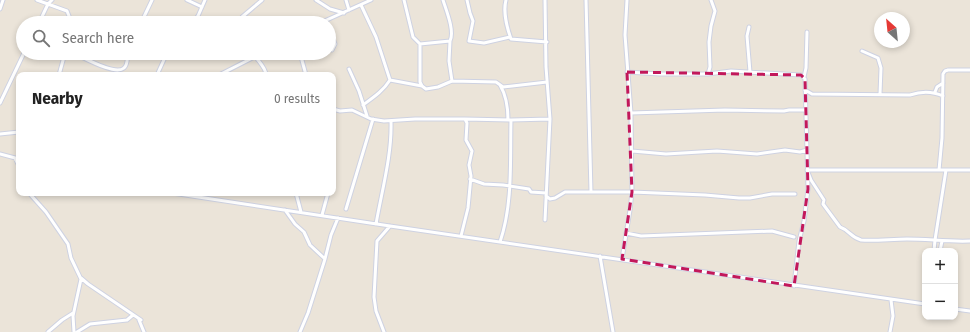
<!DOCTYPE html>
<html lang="en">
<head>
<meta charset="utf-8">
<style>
	:root { --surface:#fff; --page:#f6f6f6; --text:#222; --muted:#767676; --line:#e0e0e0 }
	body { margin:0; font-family:"Fira Sans Condensed",sans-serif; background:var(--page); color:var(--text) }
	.controls { position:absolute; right:12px; bottom:12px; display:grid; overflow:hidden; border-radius:8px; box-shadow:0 2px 6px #0003 }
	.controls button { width:36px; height:36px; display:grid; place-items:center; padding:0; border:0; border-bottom:1px solid var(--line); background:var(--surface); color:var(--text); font:20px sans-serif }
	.compass { position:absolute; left:874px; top:12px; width:36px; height:36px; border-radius:50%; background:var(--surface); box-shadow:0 2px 6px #0003; rotate:333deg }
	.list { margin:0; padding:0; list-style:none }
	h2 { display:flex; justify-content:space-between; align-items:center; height:52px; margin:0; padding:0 16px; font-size:17px }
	h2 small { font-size:13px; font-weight:400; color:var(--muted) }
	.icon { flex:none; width:22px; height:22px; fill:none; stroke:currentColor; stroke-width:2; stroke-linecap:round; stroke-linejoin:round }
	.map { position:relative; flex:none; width:970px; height:332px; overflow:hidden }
	.search { position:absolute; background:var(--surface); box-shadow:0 2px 6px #0003; left:16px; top:16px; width:320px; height:44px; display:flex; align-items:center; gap:10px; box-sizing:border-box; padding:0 14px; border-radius:22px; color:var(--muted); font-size:15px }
	.panel { position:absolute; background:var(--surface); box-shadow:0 2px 6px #0003; left:16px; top:72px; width:320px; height:124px; border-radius:8px }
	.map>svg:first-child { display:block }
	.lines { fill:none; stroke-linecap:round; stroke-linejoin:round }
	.minor-casing { stroke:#ced2e2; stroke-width:5 }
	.minor { stroke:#fff; stroke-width:3 }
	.marked { fill:none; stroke:#c2185b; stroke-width:3; stroke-dasharray:8 5; stroke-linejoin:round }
</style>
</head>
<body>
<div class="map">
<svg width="970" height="332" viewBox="0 0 970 332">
	<rect width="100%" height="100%" fill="#ebe4d9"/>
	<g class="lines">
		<!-- minor casing -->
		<g class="minor-casing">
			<path id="minor" d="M 37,0 L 67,11 L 69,16 L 67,23
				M 187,0 L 202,7
				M 316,0 L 330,9 L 344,13
				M 346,0 L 349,10
				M 404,0 L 413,37 L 420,44 L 450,41 C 455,31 446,10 443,0
				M 467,0 L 470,13 L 473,21 L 469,41 L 484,43 L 510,37
				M 506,0 C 503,11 507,28 511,39 L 547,42
				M 586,0 L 591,192
				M 361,5 L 376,37 L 390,80 L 422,86
				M 0,9 L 3,0
				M 242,17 L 262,0
				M 39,23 L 48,4 L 52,0
				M 141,23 L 152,0
				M 192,23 L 198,16 L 205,0
				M 320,23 L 371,0
				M 749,27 L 747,36 L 750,72
				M 329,29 L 335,44 L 332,50
				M 450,41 L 449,61 L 452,81
				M 420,44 L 420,82 L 422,86 L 426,89 L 438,87 L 452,81 L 496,82 L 503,87 L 547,82
				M 862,51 L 878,58 L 881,68 L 880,94
				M 73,53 C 83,57 115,76 124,68 C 128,65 127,58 128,53
				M 300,53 L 306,75
				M 255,56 C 259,62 266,68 266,75
				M 349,69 L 359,91 L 367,116
				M 627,72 L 660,74 L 708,74 L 731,71 L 801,75 L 805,79 L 808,189 L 804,221 L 799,241 L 794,286
				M 708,74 L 710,67 L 709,42 L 711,26 L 715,11 L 711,0
				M 59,75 L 65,53
				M 157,75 L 167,53
				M 219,75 L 262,53
				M 804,77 L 806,68 L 807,32
				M 500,85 C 506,95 508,109 508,120
				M 805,90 L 812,94 L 910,95 C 922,91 932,91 943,96
				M 935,92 L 937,87 L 943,83
				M 0,103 L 24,53
				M 363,105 C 374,97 383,91 390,80
				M 333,109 L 340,111 L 352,110 L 371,119 L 384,121 L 415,119 L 465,119 L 467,123 L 466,140 L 472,151 L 469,165 L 471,176 L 468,208 L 461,236
				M 631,113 L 725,110 L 784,111 L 789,110 L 805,110
				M 465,119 L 511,120 L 550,119
				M 0,134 L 19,132
				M 632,151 L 666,154 L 717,151 L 757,154 L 785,150 L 800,152 L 807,150
				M 0,154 L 19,159
				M 15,158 L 19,166
				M 939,170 L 942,138 L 943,74 L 945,71 L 948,70 L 970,70
				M 946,170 L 970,170
				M 470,179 L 484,184 L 503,185 L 529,189 L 531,192 L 546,193
				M 29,193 L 46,212 L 68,244 L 71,258 L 81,279 L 73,316 L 74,332
				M 172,193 L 390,226 L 925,304
				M 296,193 L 301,212
				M 546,196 L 550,199 L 555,198 L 565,192 L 632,192 L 705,195 L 739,198 L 750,198 L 772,194 L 795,194
				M 346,209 L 373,119
				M 285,210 L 295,224 L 304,232 L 310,245 L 325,259 L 308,313 L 300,332
				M 322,215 L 328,193
				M 545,220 L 550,119 L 546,67 L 545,0
				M 376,224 C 382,190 392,155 391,121
				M 626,233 L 641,236 L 772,231 L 794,237
				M 500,242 C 513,204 510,161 511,120
				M 934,251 L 935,240 L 946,170 L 807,170 L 811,180 L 824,200 L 823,204 L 840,227 C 849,230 850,237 861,240 C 876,241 892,239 907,239 C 928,239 949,242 970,241
				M 940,251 L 942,241
				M 600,256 L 613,332
				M 325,259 L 331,235 L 338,218
				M 622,259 L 630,210 L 632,192 L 631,113 L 625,35 L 627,0
				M 81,278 L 88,284 L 141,320
				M 955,309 L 970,311
				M 139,320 L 144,332
				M 48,332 L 62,320 L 73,313
				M 77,332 L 90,324 L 127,320 L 133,315
				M 384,332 L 376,311 L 374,297 L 377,241 L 390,226
				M 890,332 L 893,316 L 891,300"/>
		</g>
		<!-- minor -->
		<use href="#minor" class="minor"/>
	</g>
	<!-- marked area -->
	<path class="marked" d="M 627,72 L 801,75 L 805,79 L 808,189 L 794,286 L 622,259 L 632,192 Z"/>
</svg>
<div class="controls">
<button>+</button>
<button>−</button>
</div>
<svg class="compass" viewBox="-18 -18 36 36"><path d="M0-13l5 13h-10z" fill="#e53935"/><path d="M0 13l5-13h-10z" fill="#767676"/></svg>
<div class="search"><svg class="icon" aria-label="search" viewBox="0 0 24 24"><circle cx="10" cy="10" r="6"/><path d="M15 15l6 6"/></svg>Search here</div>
<section class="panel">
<h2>Nearby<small>0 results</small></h2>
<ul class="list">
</ul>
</section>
</div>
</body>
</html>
